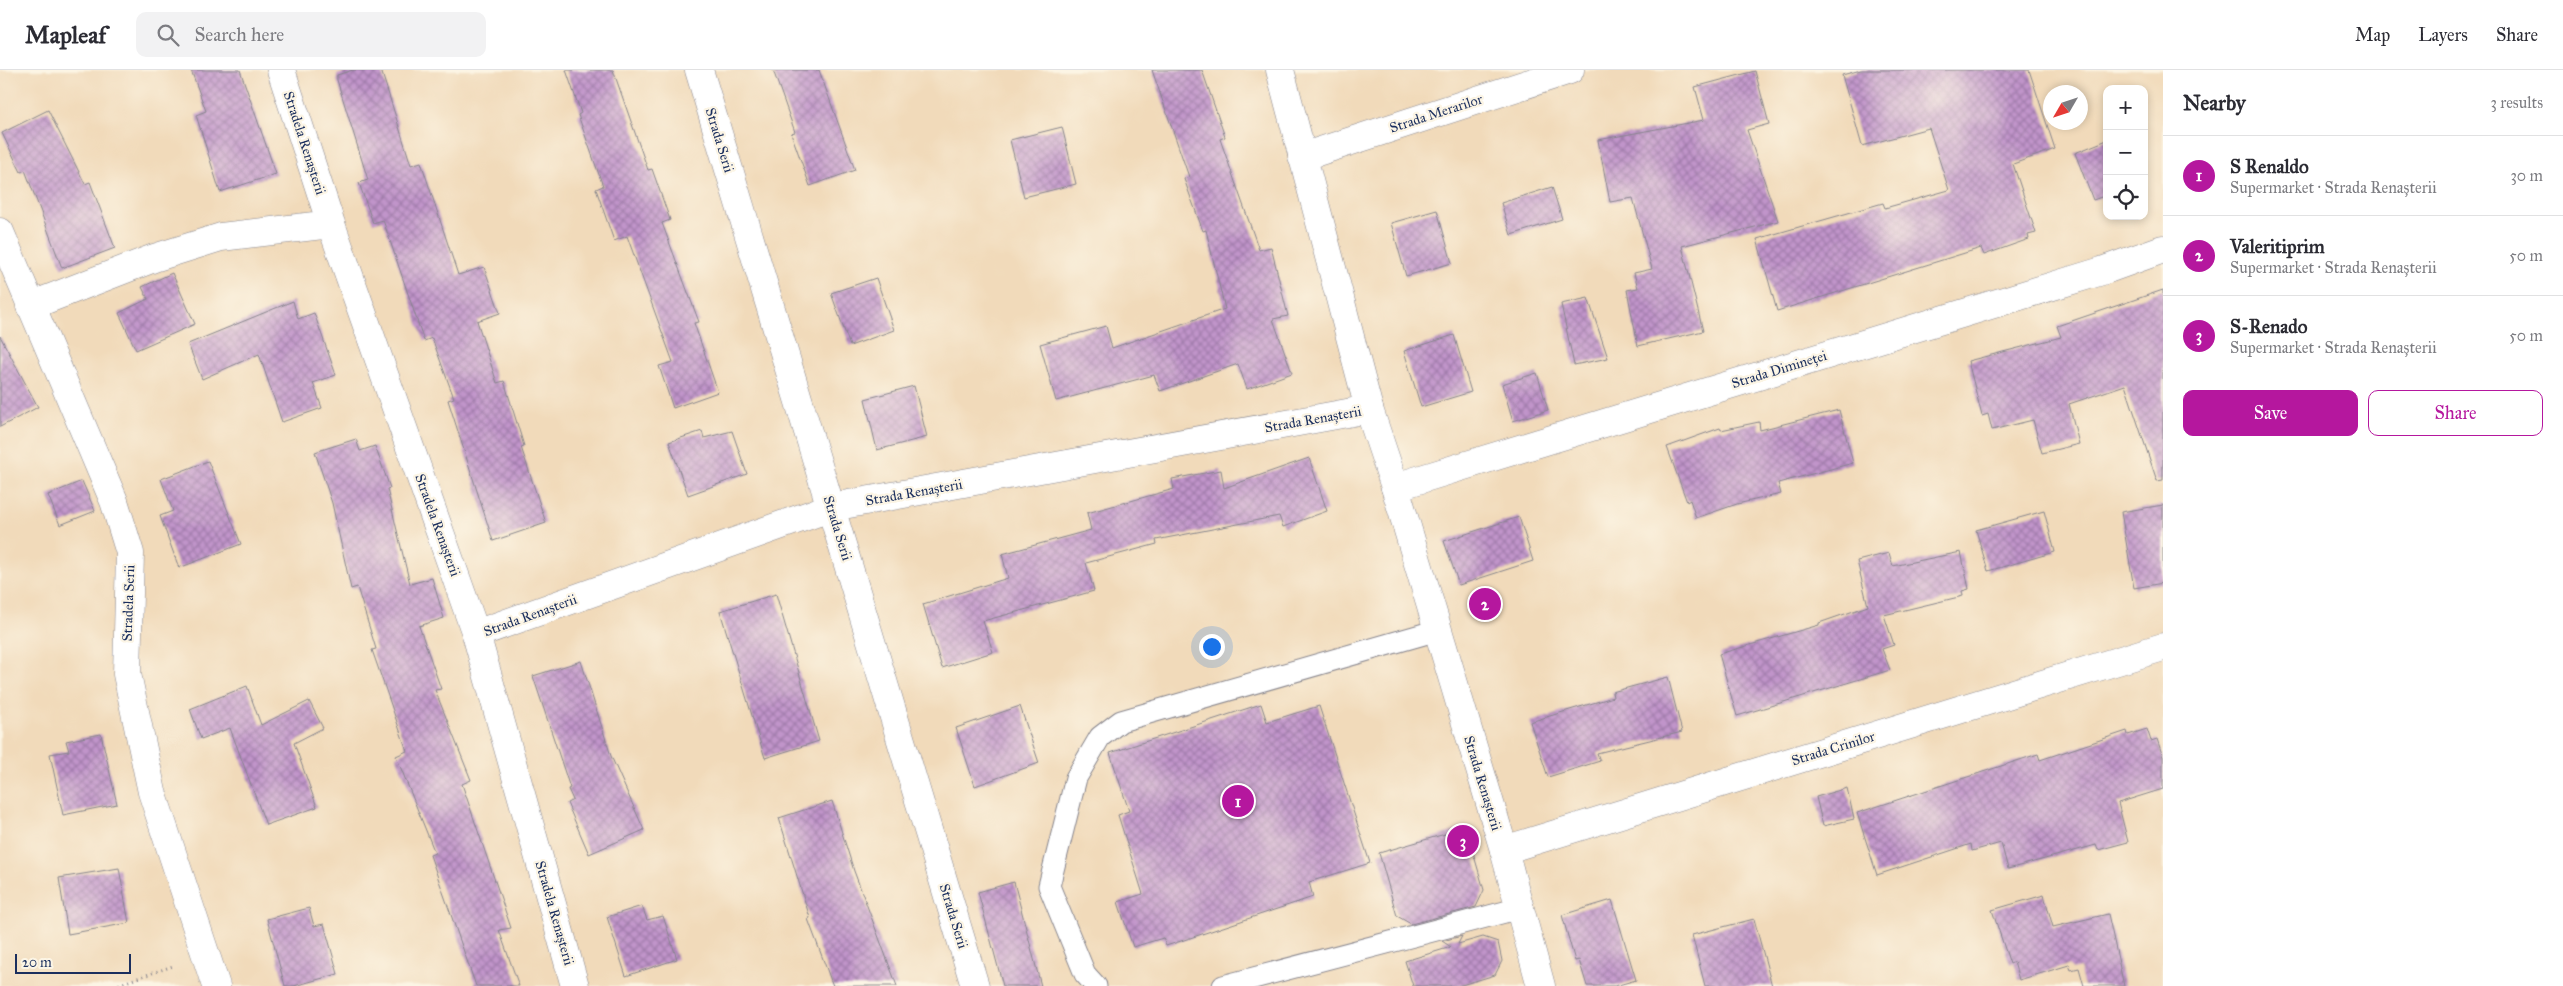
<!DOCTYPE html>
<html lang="en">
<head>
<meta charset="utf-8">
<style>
	:root { --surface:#fff; --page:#f2f2f3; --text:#2b2b33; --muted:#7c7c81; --line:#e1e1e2; --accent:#b5179e }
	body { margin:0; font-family:"IM FELL Great Primer",serif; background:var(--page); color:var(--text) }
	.controls { position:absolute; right:15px; top:15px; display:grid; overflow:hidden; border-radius:10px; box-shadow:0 2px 8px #0003 }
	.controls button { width:45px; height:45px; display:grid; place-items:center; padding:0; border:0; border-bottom:1px solid var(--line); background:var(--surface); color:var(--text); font:25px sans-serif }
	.compass { position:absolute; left:2043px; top:15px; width:45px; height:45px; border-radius:50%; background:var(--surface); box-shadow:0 2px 8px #0003; rotate:231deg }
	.scale { position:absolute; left:15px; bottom:12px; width:116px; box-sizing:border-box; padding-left:5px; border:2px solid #1b2f5e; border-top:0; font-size:14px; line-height:18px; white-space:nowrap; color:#1b2f5e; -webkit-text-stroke:4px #fcf5e5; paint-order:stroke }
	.you { position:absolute; left:1211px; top:576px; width:18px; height:18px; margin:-12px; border:4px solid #fff; border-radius:50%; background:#1a73e8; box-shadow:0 0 0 8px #1a73e833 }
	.badge { display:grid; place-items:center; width:32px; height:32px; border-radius:50%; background:var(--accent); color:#fff; font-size:16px; font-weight:700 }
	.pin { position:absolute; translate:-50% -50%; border:2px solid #fff; box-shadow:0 1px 5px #0006 }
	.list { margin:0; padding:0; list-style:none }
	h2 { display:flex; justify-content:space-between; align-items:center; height:65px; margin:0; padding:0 20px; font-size:21px }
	h2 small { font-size:16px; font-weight:400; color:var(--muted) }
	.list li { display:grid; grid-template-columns:32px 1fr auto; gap:15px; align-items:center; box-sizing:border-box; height:80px; padding:0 20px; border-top:1px solid var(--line) }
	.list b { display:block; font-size:19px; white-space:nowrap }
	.list p { margin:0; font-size:16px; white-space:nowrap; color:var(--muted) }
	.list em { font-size:16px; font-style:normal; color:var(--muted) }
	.actions { display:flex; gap:10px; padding:15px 20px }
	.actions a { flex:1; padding:11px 0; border:1px solid var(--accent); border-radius:10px; text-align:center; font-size:18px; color:var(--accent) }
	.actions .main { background:var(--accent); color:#fff }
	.icon { flex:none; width:28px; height:28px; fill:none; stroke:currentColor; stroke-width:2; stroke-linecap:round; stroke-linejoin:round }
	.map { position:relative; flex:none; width:2163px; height:916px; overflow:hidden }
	header { display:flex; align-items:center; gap:30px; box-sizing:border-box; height:70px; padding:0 25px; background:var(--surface); border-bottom:1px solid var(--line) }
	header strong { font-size:24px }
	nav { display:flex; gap:28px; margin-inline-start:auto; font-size:18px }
	.search { width:350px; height:45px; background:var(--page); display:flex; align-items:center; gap:12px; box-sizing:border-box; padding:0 18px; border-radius:10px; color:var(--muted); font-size:19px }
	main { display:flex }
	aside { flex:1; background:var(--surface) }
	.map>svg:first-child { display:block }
	.building { fill:url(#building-cross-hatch) }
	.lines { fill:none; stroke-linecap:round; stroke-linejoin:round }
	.service-casing { stroke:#86848c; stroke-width:23 }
	.minor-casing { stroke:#86848c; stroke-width:29 }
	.tertiary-casing { stroke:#86848c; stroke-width:29 }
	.path { stroke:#86848c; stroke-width:3; stroke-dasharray:1 4; stroke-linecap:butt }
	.service { stroke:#fff; stroke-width:21 }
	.minor { stroke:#fff; stroke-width:28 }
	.tertiary { stroke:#fff; stroke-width:28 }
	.labels { text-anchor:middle; stroke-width:4.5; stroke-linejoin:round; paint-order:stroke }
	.street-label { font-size:14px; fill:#1b2f5e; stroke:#fcf5e5 }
</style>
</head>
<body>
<header>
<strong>Mapleaf</strong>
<div class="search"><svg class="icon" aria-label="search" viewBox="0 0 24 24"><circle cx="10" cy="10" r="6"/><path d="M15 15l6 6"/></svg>Search here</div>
<nav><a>Map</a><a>Layers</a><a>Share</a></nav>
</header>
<main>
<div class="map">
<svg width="2163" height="916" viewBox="0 0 2163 916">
	<defs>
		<pattern id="building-cross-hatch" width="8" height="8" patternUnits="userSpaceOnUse" patternTransform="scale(1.25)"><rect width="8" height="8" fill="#c194ca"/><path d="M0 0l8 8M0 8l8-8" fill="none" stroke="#9c79a7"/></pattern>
	</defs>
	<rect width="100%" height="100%" fill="#fcf5e5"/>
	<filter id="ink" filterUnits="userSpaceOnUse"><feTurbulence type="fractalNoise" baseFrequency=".02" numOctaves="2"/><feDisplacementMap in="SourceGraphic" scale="10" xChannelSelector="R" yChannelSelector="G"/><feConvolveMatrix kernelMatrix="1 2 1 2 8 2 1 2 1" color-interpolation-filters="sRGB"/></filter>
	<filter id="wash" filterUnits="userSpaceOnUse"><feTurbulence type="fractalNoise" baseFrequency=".0096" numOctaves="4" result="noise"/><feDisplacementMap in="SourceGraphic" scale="20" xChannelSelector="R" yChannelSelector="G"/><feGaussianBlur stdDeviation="1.12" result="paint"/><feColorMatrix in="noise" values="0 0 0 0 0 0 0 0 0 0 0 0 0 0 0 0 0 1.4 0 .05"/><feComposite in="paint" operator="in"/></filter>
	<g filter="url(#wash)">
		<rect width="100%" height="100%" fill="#f1daba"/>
		<g id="blocks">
			<!-- building -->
			<path class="building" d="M 191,0 L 240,0 L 276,104 L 220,122 L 196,45 L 206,41 Z
				M 353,0 L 381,0 L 411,95 L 421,92 L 458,205 L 484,197 L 500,243 L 477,251 L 497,313 L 504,311 L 524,376 L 521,377 L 546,453 L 493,471 L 448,330 L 454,328 L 432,268 L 424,271 L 383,150 L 373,153 L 359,113 L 368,110 L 337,10 L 337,5 Z
				M 566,0 L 613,0 L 648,100 L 652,99 L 670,150 L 662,153 L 699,252 L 694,253 L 718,322 L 673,338 L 659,296 L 673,292 L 627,166 L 614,171 L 596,119 L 603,116 L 578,45 L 581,43 Z
				M 773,0 L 819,0 L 855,100 L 810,116 L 791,63 L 795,62 Z
				M 1152,0 L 1202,0 L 1225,67 L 1220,69 L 1259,180 L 1271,177 L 1288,246 L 1273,249 L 1292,303 L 1247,319 L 1238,294 L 1160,321 L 1154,305 L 1056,331 L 1040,274 L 1106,256 L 1112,278 L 1225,239 L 1206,160 L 1203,161 L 1184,109 L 1189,107 Z
				M 1861,0 L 2029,0 L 2055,79 L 2013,94 L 2036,163 L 2028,165 L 2029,169 L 1984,185 L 1981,178 L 1777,241 L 1757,169 L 1883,133 L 1885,138 L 1949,120 L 1929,58 L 1862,76 L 1842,5 Z
				M 1755,1 L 1769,54 L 1747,60 L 1778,151 L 1682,176 L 1703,261 L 1638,276 L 1627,220 L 1638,218 L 1634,203 L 1652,199 L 1633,128 L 1610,132 L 1598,70 L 1704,50 L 1695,17 Z
				M 48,40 L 85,114 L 90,112 L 115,178 L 62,198 L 25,100 L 21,102 L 2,63 Z
				M 1062,57 L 1076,114 L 1024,127 L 1010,70 Z
				M 2107,70 L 2107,125 L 2093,130 L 2075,83 Z
				M 1552,117 L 1562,149 L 1511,165 L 1501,133 Z
				M 1437,140 L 1452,193 L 1406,206 L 1391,153 Z
				M 172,203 L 195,254 L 136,280 L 119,243 L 148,229 L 142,217 Z
				M 876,208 L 894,260 L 850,276 L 831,223 Z
				M 2163,220 L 2163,410 L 2157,411 L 2125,315 L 2069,334 L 2079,374 L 2042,383 L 2033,350 L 1992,360 L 1988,344 L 1982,346 L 1968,291 L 2061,267 L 2057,256 Z
				M 1588,228 L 1608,288 L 1574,295 L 1561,234 Z
				M 293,231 L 298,249 L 314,243 L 336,305 L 313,313 L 322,338 L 282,352 L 259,284 L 202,309 L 188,274 Z
				M 1454,265 L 1471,322 L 1421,337 L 1404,281 Z
				M 0,266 L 38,337 L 0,357 Z
				M 1537,303 L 1548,340 L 1513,351 L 1502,314 Z
				M 914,316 L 927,367 L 877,380 L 865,329 Z
				M 1839,340 L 1853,393 L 1778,413 L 1781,424 L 1737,434 L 1696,448 L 1690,430 L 1687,432 L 1667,377 L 1720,358 L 1721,360 L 1759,352 L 1760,360 Z
				M 702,361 L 704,368 L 732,361 L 747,404 L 688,425 L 669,372 Z
				M 356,369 L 360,381 L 375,376 L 390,418 L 387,419 L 410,514 L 432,508 L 444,548 L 419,556 L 441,619 L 435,620 L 471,710 L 462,714 L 511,858 L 499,860 L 519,916 L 476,916 L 430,785 L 435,783 L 396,686 L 407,681 L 372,580 L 376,579 L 357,517 L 351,519 L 332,433 L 315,382 Z
				M 1309,388 L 1327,441 L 1283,457 L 1279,446 L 1156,470 L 1157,474 L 1086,493 L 1094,521 L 983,551 L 993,582 L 942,598 L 923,534 L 1008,508 L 1002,484 L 1091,460 L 1087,443 L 1174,419 L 1172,409 L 1221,400 L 1224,418 Z
				M 208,391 L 241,474 L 179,498 L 160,446 L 173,441 L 161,409 Z
				M 82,411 L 95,441 L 60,455 L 48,425 Z
				M 2163,435 L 2163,513 L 2134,518 L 2121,442 Z
				M 2044,441 L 2055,482 L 1988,501 L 1976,460 Z
				M 1519,447 L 1533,491 L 1459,515 L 1444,471 Z
				M 1961,482 L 1969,519 L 1962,521 L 1963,526 L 1884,545 L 1894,575 L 1882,579 L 1890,600 L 1737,646 L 1719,584 L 1819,555 L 1819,553 L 1868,536 L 1857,491 L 1889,483 L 1893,496 Z
				M 776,524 L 819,671 L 765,688 L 720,541 Z
				M 581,591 L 611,686 L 644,760 L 589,784 L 567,733 L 573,730 L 568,719 L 570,718 L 533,606 Z
				M 1668,607 L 1682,662 L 1597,683 L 1600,691 L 1548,707 L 1530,652 L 1613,627 L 1612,622 Z
				M 247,616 L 261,655 L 309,631 L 323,658 L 294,673 L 317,737 L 266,755 L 230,658 L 201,669 L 190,639 Z
				M 1261,634 L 1267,652 L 1319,636 L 1370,793 L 1309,812 L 1313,827 L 1166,876 L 1163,868 L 1133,877 L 1118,832 L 1143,824 L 1118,745 L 1129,741 L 1110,683 Z
				M 1020,636 L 1039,693 L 975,716 L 956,658 Z
				M 2147,659 L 2151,671 L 2157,669 L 2163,687 L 2163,719 L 2118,733 L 2128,772 L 2098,780 L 2096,775 L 2008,799 L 2001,773 L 1972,781 L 1971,774 L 1877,805 L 1857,743 L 2038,684 L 2040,690 L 2127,661 L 2128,665 Z
				M 101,664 L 117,734 L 63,745 L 50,684 L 69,681 L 66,671 Z
				M 1847,718 L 1854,749 L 1823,756 L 1816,727 Z
				M 832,731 L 854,801 L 897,916 L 833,916 L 808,849 L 810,848 L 779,748 Z
				M 1466,758 L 1484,820 L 1476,837 L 1411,854 L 1397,846 L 1379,783 Z
				M 119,798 L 129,853 L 68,864 L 59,808 Z
				M 1014,812 L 1041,916 L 1003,916 L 978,822 Z
				M 2044,825 L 2053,857 L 2108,844 L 2124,916 L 2084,916 L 2079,898 L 2071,900 L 2069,895 L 2019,910 L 2014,892 L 2010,894 L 1992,840 Z
				M 1612,830 L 1636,910 L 1615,916 L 1587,916 L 1579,890 L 1575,891 L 1562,845 Z
				M 642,836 L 647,850 L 663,846 L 677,889 L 626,906 L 607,847 Z
				M 309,838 L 314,856 L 324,854 L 338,904 L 294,916 L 285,916 L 267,849 Z
				M 1754,849 L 1772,916 L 1705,916 L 1692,865 Z
				M 1462,866 L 1458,874 L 1483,867 L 1498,872 L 1502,891 L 1495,905 L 1458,916 L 1413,916 L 1405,891 L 1451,877 L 1442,871 Z"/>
		</g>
	</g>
	<g filter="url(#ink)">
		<use href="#blocks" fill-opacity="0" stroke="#86848c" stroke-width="1"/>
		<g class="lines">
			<!-- service casing -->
			<g class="service-casing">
				<path id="service" d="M 1096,916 L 1085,904 L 1049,816 L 1076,708 L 1100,667 L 1121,651 L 1438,560
					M 1223,916 L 1520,838"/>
			</g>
			<!-- minor casing -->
			<g class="minor-casing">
				<path id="minor" d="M 281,0 L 331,154 L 476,564 L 575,916
					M 699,0 L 975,916
					M 1302,87 L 1570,0
					M 0,162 L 114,431 L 130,483 L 127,604 L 152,722 L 216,916
					M 30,236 L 154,188 L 221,167 L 331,154
					M 1395,417 L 2102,201 L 2163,179
					M 476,564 L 832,437 L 1369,339
					M 1504,780 L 2163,577"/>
			</g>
			<!-- tertiary casing -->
			<g class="tertiary-casing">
				<path id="tertiary" d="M 1280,0 L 1369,339 L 1395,417 L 1504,780 L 1541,916"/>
			</g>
			<!-- path -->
			<path class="path" d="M 114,916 L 173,896"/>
			<!-- service -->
			<use href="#service" class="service"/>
			<!-- minor -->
			<use href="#minor" class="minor"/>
			<!-- tertiary -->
			<use href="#tertiary" class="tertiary"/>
		</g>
	</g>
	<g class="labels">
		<!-- street labels -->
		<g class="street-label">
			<text transform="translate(1436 43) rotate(-18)" y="5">Strada Merarilor</text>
			<text transform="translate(720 70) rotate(73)" y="5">Strada Serii</text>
			<text transform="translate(305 73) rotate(72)" y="5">Stradela Renașterii</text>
			<text transform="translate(1779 299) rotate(-17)" y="5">Strada Dimineței</text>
			<text transform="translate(1313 349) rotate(-10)" y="5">Strada Renașterii</text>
			<text transform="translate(914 422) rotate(-10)" y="5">Strada Renașterii</text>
			<text transform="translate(438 455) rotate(70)" y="5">Stradela Renașterii</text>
			<text transform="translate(838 458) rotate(73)" y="5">Strada Serii</text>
			<text transform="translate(128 533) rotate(-88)" y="5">Stradela Serii</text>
			<text transform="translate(530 545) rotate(-20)" y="5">Strada Renașterii</text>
			<text transform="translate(1833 678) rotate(-17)" y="5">Strada Crinilor</text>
			<text transform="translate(1483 713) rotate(73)" y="5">Strada Renașterii</text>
			<text transform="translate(555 843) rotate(74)" y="5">Stradela Renașterii</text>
			<text transform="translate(954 846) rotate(73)" y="5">Strada Serii</text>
		</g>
	</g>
</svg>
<div class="controls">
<button>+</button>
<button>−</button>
<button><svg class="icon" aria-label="locate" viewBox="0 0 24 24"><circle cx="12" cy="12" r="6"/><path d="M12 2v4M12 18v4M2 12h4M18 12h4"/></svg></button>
</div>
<svg class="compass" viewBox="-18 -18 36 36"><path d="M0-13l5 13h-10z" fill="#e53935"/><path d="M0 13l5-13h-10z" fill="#7c7c81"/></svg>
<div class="scale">20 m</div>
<div class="you"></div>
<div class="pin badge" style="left:1238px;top:731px">1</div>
<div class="pin badge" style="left:1485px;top:534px">2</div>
<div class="pin badge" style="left:1463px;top:771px">3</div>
</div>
<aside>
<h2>Nearby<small>3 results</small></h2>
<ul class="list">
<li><span class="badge">1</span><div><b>S Renaldo</b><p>Supermarket · Strada Renașterii</p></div><em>30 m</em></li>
<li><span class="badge">2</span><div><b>Valeritiprim</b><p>Supermarket · Strada Renașterii</p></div><em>50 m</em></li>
<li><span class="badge">3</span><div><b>S-Renado</b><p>Supermarket · Strada Renașterii</p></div><em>50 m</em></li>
</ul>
<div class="actions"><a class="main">Save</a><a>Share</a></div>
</aside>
</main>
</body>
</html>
